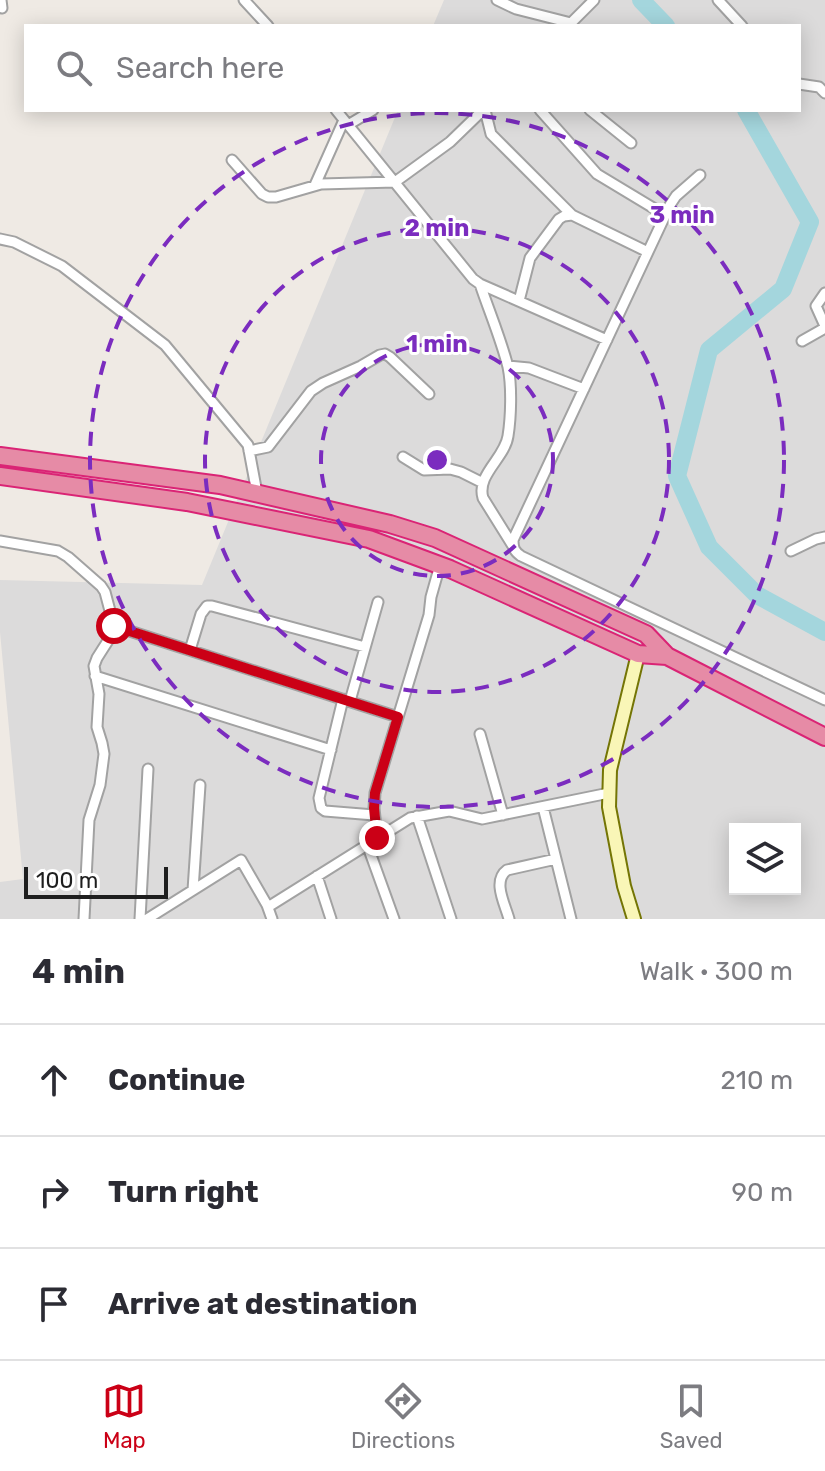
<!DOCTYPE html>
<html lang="en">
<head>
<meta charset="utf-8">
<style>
	:root { --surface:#fff; --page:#f2f2f3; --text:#2b2b33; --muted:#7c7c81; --line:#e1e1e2; --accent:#cb0016 }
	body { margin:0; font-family:Rubik,sans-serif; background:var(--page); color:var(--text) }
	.controls { position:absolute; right:24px; bottom:24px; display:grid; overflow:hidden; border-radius:0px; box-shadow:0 4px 20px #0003 }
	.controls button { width:72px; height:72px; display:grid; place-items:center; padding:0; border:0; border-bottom:2px solid var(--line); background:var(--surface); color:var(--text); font:40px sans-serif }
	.scale { position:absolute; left:24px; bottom:20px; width:144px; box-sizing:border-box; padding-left:8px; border:4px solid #1e1e1e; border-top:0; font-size:22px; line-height:28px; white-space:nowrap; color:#1e1e1e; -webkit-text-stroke:6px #fff; paint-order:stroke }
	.stop { position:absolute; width:24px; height:24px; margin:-18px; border:6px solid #cb0016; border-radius:50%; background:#fff }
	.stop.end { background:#cb0016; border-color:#fff; box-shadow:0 2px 8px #0008 }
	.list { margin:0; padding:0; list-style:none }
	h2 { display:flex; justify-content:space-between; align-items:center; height:104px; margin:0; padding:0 32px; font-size:34px }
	h2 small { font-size:26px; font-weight:400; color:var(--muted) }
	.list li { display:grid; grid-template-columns:52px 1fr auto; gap:24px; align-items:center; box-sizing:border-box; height:112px; padding:0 32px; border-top:2px solid var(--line) }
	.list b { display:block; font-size:30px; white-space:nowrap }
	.list em { font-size:26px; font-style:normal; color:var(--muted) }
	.icon { flex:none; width:44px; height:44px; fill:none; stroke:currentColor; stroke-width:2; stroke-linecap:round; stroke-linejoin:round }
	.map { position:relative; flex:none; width:825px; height:919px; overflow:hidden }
	.search { position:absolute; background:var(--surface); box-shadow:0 4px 20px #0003; left:24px; right:24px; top:24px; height:88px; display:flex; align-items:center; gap:20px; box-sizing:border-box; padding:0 28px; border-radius:0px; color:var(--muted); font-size:30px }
	.sheet { height:440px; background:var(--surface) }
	nav { display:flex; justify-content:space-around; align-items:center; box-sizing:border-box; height:112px; border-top:2px solid var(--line); background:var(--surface); font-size:22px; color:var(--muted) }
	nav a { display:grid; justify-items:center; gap:4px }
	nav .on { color:var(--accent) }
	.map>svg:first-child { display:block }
	.residential { fill:#dcdbdb; fill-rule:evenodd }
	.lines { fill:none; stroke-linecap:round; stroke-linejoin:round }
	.river { stroke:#a4d6dd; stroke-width:18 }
	.street-casing { stroke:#a2a2a2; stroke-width:13 }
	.secondary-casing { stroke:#747505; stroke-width:16 }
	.highway-casing { stroke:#da2475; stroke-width:20 }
	.street { stroke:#fff; stroke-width:9 }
	.secondary { stroke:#f9f6b7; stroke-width:12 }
	.highway { stroke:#e68ba6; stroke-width:16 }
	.route { stroke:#cb0016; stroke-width:10 }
	.ring { fill:none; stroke:#7b2cbf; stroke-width:4; stroke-dasharray:14 10 }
	.centre { fill:#7b2cbf; stroke:#fff; stroke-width:4 }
	.ring-label { font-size:24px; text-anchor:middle; font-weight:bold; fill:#7b2cbf; stroke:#fff; stroke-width:6; stroke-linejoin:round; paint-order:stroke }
</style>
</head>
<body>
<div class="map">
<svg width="825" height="919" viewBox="0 0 825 919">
	<rect width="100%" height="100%" fill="#efeae4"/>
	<!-- residential -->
	<path class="residential" d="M 444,0 L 825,0 L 825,919 L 0,919 L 0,882 L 23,879 L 0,632 L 0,580 L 202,585 L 398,110 L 799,110 L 799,26 L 433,26 ZM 735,829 L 795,829 L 795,889 L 735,889 Z"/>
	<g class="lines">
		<!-- river -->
		<path class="river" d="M 641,0 L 666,26
			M 746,110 L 810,222 L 783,289 L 709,350 L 677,476 L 709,547 L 757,595 L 825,632"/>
		<!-- street casing -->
		<g class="street-casing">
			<path id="street" d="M 1,0 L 2,8
				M 244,0 L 268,26
				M 497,0 L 516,9 L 571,23
				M 718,0 L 742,26
				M 568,26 L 594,0
				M 799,84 L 819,87 L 825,93
				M 336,110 L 473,279 L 480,284 L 607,340
				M 485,110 L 491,134 L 572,215
				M 540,110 L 597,174 L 665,215
				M 590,110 L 631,143
				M 348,125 L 373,110
				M 232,160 L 262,194 L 268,197 L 276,197 L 321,184 L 395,182 L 450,142 L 483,110
				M 700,175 L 676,196 L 670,205 L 513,540 C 513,548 514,551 521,556 L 825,700
				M 315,185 L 344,120
				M 0,239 L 14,242 L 62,266 L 165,345 L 248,445 L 257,493
				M 480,284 C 489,311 501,339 508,367 C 512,386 511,417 508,436 C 505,458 476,475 483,498 L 513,546
				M 825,293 L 816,306 L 825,326
				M 519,301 L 530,258 L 559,219 L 564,216 L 572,215 L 648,252
				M 802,341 L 825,328
				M 508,366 L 529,368 L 584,389
				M 249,451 L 268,447 L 311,391 L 323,383 L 361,366 L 380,355 L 385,354 L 390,357 L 429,394
				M 403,457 L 424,470 L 450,469 L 461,472 L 483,483
				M 0,541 L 58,551 L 68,557 L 101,586 L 105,592 L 114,626 L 111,636 L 97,658 L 94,666 L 99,694 L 97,727 L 102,743 L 104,754 L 100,785 L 89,820 L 84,919
				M 791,551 L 816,539 L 825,537
				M 114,626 L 398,717
				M 190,650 L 201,614 L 207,606 L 212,606 L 365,647
				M 95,676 L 331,750
				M 343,699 L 319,798 L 321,808 L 325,811 L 374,815
				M 350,701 L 378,602
				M 480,734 L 503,815
				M 543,807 L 571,919
				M 417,816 L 451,919
				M 377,838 L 374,808 L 375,793 L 429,615 L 431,597 L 440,565
				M 367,844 L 394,919
				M 317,876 L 331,919
				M 193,890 L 200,785
				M 268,907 L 410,818 L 449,811 L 482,819 L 609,793
				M 140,919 L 148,769
				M 147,919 L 241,860 L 267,905 L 272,919
				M 509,919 C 505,904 492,881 507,870 L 556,859"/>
		</g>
		<!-- secondary casing -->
		<g class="secondary-casing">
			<path id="secondary" d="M 634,919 L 624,886 L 609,807 L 610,770 L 638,654"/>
		</g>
		<!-- highway casing -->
		<g class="highway-casing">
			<path id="highway" d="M 0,456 L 220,485 L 390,524 L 435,538 L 646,634 L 667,656 L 825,737
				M 0,476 L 187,502 L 369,539 L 450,569 L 638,654 L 667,656"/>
		</g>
		<!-- street -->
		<use href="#street" class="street"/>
		<!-- secondary -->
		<use href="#secondary" class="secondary"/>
		<!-- highway -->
		<use href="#highway" class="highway"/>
	</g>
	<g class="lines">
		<!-- route -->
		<path class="route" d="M 114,626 L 398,717 L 375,793 L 374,808 L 377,838"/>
	</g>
	<!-- distance rings -->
	<g class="ring">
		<circle cx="437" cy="460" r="116"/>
		<circle cx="437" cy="460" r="232"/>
		<circle cx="437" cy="460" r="347"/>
	</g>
	<circle cx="437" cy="460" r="12" class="centre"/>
	<g class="ring-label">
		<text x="682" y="223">3 min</text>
		<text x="437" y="236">2 min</text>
		<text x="437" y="352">1 min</text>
	</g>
</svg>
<div class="controls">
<button><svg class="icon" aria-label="layers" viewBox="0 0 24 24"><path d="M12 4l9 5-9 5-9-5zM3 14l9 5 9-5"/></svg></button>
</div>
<div class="scale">100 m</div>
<div class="stop" style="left:114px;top:626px"></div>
<div class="stop end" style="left:377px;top:838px"></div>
<div class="search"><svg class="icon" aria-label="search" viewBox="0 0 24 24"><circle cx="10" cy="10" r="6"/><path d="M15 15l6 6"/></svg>Search here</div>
</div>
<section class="sheet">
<h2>4 min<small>Walk · 300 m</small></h2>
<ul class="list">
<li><svg class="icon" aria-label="ahead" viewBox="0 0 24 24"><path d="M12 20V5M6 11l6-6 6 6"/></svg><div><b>Continue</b></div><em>210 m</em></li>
<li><svg class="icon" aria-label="right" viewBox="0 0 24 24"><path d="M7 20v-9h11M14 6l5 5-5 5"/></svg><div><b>Turn right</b></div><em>90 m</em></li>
<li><svg class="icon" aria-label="arrive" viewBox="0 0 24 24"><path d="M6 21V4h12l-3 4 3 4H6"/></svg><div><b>Arrive at destination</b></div></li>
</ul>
</section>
<nav>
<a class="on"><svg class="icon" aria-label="map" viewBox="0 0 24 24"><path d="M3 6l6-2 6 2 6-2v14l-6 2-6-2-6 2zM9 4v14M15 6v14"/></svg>Map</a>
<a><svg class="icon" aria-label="directions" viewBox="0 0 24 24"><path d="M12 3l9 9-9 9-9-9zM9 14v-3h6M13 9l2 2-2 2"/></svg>Directions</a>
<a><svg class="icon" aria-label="saved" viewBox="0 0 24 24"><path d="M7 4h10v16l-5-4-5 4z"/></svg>Saved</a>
</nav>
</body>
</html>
